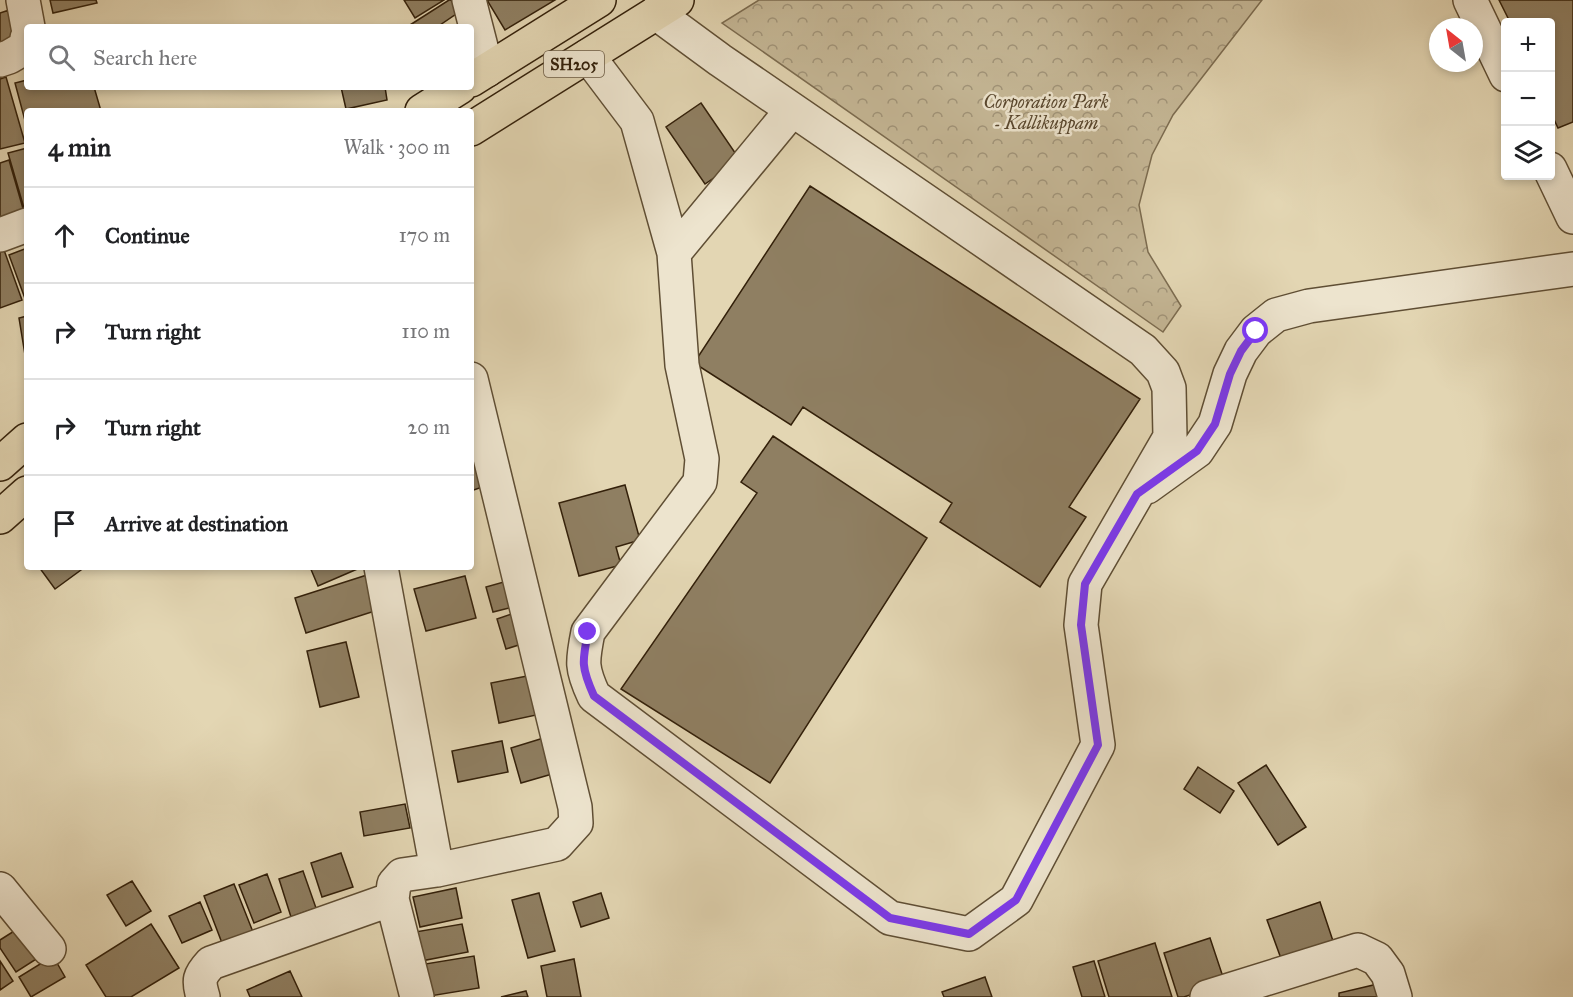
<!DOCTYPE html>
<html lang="en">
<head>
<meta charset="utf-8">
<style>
	:root { --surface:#fff; --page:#f2f2f2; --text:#202124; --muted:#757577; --line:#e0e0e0 }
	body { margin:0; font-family:"IM FELL Great Primer",serif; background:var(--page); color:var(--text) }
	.controls { position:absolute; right:18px; top:18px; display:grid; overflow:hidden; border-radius:6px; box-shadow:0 3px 9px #0003 }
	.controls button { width:54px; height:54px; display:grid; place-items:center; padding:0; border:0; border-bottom:2px solid var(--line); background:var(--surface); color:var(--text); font:30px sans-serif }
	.compass { position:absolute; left:1429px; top:18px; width:54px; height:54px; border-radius:50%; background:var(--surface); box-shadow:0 3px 9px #0003; rotate:329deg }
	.stop { position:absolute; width:18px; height:18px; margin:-14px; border:4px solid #7c3aed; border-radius:50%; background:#fff }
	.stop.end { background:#7c3aed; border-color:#fff; box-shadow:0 2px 6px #0008 }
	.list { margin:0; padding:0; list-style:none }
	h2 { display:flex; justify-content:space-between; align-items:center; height:78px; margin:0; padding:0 24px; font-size:26px }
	h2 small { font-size:20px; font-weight:400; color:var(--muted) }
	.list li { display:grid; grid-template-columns:39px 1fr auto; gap:18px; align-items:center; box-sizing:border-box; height:96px; padding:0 24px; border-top:2px solid var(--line) }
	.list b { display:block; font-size:22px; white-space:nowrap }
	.list em { font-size:20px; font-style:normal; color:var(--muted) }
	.icon { flex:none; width:33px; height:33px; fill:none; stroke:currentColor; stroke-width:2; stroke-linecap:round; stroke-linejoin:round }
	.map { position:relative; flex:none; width:1573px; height:997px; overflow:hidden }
	.search { position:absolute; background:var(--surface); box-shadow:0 3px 9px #0003; left:24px; top:24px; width:450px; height:66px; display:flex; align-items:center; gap:15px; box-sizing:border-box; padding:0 21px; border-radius:6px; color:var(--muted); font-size:22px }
	.panel { position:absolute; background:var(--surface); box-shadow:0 3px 9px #0003; left:24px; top:108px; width:450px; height:462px; border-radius:6px }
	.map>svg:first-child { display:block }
	.park { fill:url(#park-crowns); stroke:#7c6c50; stroke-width:1.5 }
	.building { fill:#8f7f62; stroke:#33200a; stroke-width:1.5 }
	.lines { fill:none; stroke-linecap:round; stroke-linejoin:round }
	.minor-casing { stroke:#5f4e34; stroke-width:36 }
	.major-casing { stroke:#33200a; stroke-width:36 }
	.minor { stroke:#ede4ce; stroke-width:33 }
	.major { stroke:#e3d6b3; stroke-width:33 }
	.route { stroke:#7c3aed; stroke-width:8 }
	.labels { text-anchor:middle; stroke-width:5; stroke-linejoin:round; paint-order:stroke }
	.shield { fill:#ede4ce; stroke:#6b5b45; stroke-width:1.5 }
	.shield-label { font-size:16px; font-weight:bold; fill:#33200a }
	.park-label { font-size:18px; font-style:italic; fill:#58462d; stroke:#ede4ce }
</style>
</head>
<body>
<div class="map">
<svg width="1573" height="997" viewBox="0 0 1573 997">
	<defs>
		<pattern id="park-crowns" width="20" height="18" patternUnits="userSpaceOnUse" patternTransform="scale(1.5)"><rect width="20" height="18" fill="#c5b796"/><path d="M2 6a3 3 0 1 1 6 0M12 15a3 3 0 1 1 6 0" fill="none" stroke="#a19479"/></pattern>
	</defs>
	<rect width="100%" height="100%" fill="#e3d6b3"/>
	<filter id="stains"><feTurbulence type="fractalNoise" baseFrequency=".00333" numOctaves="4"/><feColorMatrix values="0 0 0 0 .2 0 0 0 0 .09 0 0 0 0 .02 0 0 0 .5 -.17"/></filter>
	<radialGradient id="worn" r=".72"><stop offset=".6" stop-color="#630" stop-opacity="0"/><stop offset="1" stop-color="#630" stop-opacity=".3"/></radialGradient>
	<!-- park -->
	<path class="park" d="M 759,0 L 1262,0 L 1173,115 L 1152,155 L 1139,205 L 1148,252 L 1181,306 L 1163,332 L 722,23 Z"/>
	<!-- building -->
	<path class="building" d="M 50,0 L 96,0 L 97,3 L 53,13 Z
		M 404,0 L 444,0 L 415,18 Z
		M 449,0 L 451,0 L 459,12 L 437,27 L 412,27 L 410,25 Z
		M 487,0 L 555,0 L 505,30 Z
		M 1499,0 L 1573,0 L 1573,122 L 1558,128 L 1550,111 L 1550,22 L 1510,22 Z
		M 9,10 L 17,41 L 0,46 L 0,13 Z
		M 6,77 L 25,143 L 0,149 L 0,79 Z
		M 27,80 L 27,87 L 94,87 L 101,111 L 27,111 L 27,128 L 15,83 Z
		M 341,87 L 385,87 L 387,100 L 346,109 Z
		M 701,103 L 740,160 L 705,184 L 666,127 Z
		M 27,148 L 27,215 L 26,215 L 8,153 Z
		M 9,160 L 24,212 L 0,219 L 0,163 Z
		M 810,186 L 1140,399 L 1069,507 L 1086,517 L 1040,587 L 940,522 L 952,503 L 803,407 L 791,425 L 694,363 Z
		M 27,248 L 27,304 L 9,255 Z
		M 4,250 L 22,300 L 0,308 L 0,251 Z
		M 27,316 L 27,360 L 26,361 L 19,318 Z
		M 773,436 L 927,538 L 770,783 L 621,689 L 757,493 L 741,482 Z
		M 489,452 L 499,481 L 471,491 L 471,458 Z
		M 625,485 L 640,540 L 616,547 L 621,565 L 579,576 L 559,503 Z
		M 39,567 L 85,567 L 55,589 Z
		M 310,567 L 362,567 L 318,586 Z
		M 370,574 L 381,609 L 306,633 L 295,598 Z
		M 465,576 L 476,618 L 426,631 L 414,589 Z
		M 522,577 L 529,603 L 493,612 L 486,587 Z
		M 532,607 L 541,638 L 506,649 L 497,619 Z
		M 346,642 L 359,697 L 320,707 L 307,651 Z
		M 548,672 L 555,711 L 499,723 L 491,683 Z
		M 563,732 L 573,768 L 521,783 L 511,748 Z
		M 502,741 L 508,772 L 458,782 L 452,751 Z
		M 1266,765 L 1306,827 L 1278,845 L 1238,783 Z
		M 1198,767 L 1234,791 L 1220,813 L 1184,789 Z
		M 405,804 L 410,828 L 364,836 L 360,812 Z
		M 341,853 L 353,887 L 322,897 L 311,863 Z
		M 303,871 L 316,908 L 291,917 L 279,879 Z
		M 267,874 L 281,912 L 254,923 L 239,885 Z
		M 132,881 L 151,911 L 126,926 L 107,895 Z
		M 234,884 L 253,932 L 222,943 L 204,896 Z
		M 456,888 L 462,918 L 420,927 L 413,897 Z
		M 539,893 L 555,951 L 528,958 L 512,900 Z
		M 601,893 L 609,918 L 581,927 L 573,902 Z
		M 200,902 L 212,930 L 182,943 L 169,916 Z
		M 1320,902 L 1335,947 L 1283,964 L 1267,920 Z
		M 151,924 L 179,968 L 131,997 L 106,997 L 86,965 Z
		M 462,924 L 468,952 L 421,961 L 415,932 Z
		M 22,926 L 41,956 L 16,972 L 0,948 L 0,940 Z
		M 1210,938 L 1225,983 L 1184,997 L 1178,997 L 1164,953 Z
		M 1155,943 L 1172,997 L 1109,997 L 1098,961 Z
		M 53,956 L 65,977 L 31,997 L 19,977 Z
		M 474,956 L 479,988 L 430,996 L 425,964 Z
		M 574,959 L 581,997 L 547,997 L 541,966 Z
		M 0,961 L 13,981 L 0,990 Z
		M 1094,961 L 1105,997 L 1082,997 L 1073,967 Z
		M 290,971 L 302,997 L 250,997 L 247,990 Z
		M 985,977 L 992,997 L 944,997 L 942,992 Z
		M 1382,983 L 1385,997 L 1339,997 L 1339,993 Z
		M 526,991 L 528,997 L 501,997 Z"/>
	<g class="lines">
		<!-- minor casing -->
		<g class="minor-casing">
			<path id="minor" d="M 23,0 L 28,27
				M 469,0 L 487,70
				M 1470,0 L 1506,75
				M 588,56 L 637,121 L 674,253 L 682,365 L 702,459 L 700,482 L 588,632 C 582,662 581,668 594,696 L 890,918 L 969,934 L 1016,900 L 1098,745 L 1081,625 L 1085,584 L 1170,437 L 1169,388 L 1163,372 L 1143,350 L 720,60 L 656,13
				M 0,60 L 9,57 L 26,47 L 27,38
				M 1550,169 L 1573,217
				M 0,235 L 27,225
				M 674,253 L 792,110
				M 1147,487 L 1197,451 L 1215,424 L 1230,374 L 1241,351 L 1256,331 L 1276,315 L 1309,306 L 1573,269
				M 381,567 L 437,870 L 402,875 L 394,884 L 392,899 L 417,997
				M 437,870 L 557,844 L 576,823 L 575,807 L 471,379
				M 0,889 L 49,949
				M 203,997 C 198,980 199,976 211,963 L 392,899
				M 1207,997 L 1358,950 L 1377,959 L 1388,974 L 1395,997"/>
		</g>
		<!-- major casing -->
		<g class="major-casing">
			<path id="major" d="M 471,80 L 599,0
				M 422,111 L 460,87
				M 471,129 L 677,0
				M 0,464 L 27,440
				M 0,517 L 27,493"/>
		</g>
		<!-- minor -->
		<use href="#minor" class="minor"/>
		<!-- major -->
		<use href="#major" class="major"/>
	</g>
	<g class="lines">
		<!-- route -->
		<path class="route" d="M 588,632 C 582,662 581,667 594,696 L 890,918 L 969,934 L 1016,900 L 1098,745 L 1081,625 L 1085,584 L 1137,494 L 1197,451 L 1215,424 L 1230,374 L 1241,351 L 1256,331"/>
	</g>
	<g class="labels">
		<!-- shield labels -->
		<rect class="shield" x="544" y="51" width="60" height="26" rx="4.5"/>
		<g class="shield-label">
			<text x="574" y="70">SH205</text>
		</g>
		<!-- park labels -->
		<g class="park-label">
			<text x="1046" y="108">Corporation Park<tspan x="1046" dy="21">- Kallikuppam</tspan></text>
		</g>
	</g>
	<rect width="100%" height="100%" filter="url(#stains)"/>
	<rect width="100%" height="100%" fill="url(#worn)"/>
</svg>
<div class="controls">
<button>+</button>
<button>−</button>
<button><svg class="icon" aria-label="layers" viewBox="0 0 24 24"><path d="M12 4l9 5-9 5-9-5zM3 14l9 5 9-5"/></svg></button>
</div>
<svg class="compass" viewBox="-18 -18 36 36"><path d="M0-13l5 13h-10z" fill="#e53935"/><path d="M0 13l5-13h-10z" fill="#757577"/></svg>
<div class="stop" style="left:1256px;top:331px"></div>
<div class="stop end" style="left:588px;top:632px"></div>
<div class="search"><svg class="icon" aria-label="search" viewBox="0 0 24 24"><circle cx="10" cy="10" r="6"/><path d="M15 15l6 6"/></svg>Search here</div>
<section class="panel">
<h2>4 min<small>Walk · 300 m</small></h2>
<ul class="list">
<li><svg class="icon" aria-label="ahead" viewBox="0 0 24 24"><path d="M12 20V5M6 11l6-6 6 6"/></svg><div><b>Continue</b></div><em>170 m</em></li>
<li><svg class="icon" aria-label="right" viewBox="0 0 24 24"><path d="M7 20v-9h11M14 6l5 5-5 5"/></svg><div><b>Turn right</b></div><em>110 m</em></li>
<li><svg class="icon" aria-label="right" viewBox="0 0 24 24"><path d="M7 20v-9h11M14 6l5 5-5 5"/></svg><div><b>Turn right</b></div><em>20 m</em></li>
<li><svg class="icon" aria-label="arrive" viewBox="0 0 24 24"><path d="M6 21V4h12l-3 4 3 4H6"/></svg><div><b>Arrive at destination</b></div></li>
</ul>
</section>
</div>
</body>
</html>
